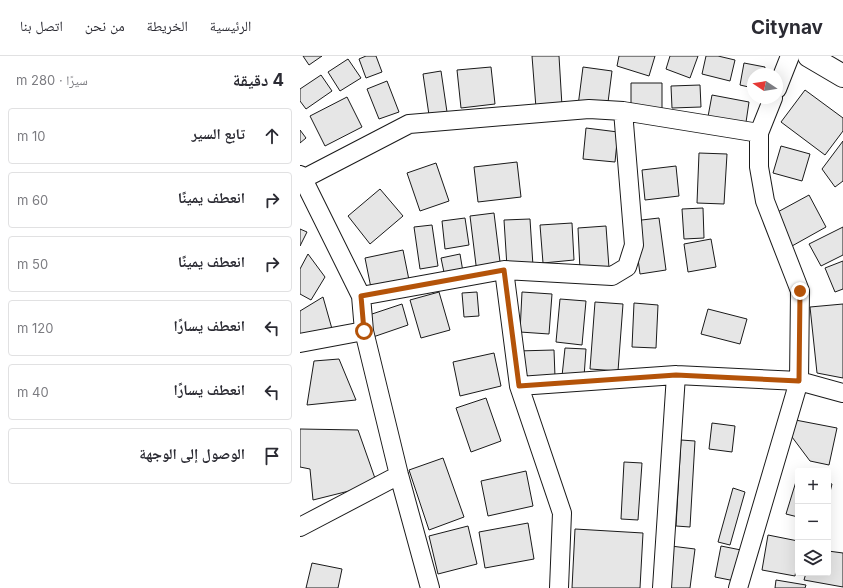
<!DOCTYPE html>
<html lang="ar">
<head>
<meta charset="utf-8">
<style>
	:root { --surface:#fff; --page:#f7f7f7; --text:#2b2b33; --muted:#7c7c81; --line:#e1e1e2 }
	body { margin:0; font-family:Inter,"Noto Naskh Arabic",sans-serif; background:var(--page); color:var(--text); direction:rtl }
	.controls { position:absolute; right:12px; bottom:12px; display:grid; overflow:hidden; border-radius:4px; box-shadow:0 4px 16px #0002 }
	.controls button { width:36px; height:36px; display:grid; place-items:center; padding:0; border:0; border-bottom:1px solid var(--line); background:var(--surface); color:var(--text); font:20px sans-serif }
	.compass { position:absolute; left:447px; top:12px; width:36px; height:36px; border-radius:50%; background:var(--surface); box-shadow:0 4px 16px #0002; rotate:282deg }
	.stop { position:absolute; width:12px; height:12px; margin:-9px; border:3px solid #b45309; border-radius:50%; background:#fff }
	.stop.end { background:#b45309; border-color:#fff; box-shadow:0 1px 4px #0008 }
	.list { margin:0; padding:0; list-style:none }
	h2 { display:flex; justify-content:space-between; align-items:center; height:52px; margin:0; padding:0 16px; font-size:17px }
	h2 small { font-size:13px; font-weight:400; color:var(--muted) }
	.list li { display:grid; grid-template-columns:26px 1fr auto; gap:12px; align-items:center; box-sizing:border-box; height:56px; margin:0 8px 8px; padding:0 8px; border:1px solid var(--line); border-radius:4px }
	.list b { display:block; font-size:15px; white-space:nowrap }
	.list em { font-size:13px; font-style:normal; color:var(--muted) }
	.icon { flex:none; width:22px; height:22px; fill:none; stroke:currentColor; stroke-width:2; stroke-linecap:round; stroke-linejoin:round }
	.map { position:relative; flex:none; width:543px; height:532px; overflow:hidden; direction:ltr }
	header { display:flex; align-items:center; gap:24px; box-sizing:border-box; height:56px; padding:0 20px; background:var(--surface); border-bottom:1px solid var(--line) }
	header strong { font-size:19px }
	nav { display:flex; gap:22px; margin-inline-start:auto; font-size:14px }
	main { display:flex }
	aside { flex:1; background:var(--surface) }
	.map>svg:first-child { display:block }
	.building { fill:#e6e6e6; stroke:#1a1a1a }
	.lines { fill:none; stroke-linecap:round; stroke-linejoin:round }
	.minor-casing { stroke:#1a1a1a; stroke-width:20 }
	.major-casing { stroke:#1a1a1a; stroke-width:24 }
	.minor { stroke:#fff; stroke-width:18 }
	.major { stroke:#fff; stroke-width:22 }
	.route { stroke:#b45309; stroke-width:5 }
</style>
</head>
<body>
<header>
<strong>Citynav</strong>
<nav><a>الرئيسية</a><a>الخريطة</a><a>من نحن</a><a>اتصل بنا</a></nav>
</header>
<main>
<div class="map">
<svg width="543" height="532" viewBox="0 0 543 532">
	<rect width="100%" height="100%" fill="#fff"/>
	<!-- building -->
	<path class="building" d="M 3,0 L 22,0 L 9,9 Z
		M 66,0 L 76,0 L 82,16 L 66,22 L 59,3 Z
		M 232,0 L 259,0 L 262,50 L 236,52 Z
		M 319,0 L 355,0 L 349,20 L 317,10 Z
		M 370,0 L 398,0 L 390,22 L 366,13 Z
		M 406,0 L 418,0 L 435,4 L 430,25 L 402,18 Z
		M 48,3 L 61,22 L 40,35 L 28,16 Z
		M 444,7 L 465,11 L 464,18 L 453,18 L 453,32 L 440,29 Z
		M 191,11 L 195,48 L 161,52 L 157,14 Z
		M 283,11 L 312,15 L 307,54 L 278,50 Z
		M 141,15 L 147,56 L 129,59 L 123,18 Z
		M 21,19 L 32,35 L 6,53 L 0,45 L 0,33 Z
		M 87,25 L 99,56 L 79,63 L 67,33 Z
		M 331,27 L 362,27 L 362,54 L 331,54 Z
		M 400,29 L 401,51 L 372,52 L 371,30 Z
		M 505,34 L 543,62 L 543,75 L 525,99 L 481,66 Z
		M 412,39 L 449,46 L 445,73 L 407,66 Z
		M 47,41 L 62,71 L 25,90 L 10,60 Z
		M 286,72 L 318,76 L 315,106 L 283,103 Z
		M 0,74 L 6,82 L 0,87 Z
		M 543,85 L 543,125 L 535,131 L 522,113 Z
		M 481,90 L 510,98 L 502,125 L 473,117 Z
		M 399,97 L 427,98 L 424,148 L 397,147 Z
		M 217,106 L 221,141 L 178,146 L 174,111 Z
		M 136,107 L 149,145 L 120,155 L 107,117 Z
		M 376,110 L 379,140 L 345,144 L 342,114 Z
		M 80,133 L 103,160 L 70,188 L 48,160 Z
		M 509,139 L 526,171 L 492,190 L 474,158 Z
		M 403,152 L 404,182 L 384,183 L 382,153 Z
		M 194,157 L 201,214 L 177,217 L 170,160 Z
		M 165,162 L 169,189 L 145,193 L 142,165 Z
		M 359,162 L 366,214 L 340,218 L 333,165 Z
		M 230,163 L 233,210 L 207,211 L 204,164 Z
		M 272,167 L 274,204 L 243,207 L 240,169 Z
		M 132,169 L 138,210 L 120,213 L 114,171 Z
		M 306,170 L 309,212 L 280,214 L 278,172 Z
		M 543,171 L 543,199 L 521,210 L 509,188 Z
		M 0,173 L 7,176 L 0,190 Z
		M 411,183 L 416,211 L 388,216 L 384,188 Z
		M 103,194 L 110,229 L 72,237 L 65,202 Z
		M 8,198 L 25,221 L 11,244 L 0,238 L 0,213 Z
		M 160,198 L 164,222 L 146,226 L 141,202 Z
		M 543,205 L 543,233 L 535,236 L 525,212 Z
		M 139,236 L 150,274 L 121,282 L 110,244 Z
		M 177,236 L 179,260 L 164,261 L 162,237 Z
		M 222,236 L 252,238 L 249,278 L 220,276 Z
		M 23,241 L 34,280 L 0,285 L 0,255 Z
		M 260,243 L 286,245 L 282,289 L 256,286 Z
		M 295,246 L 323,248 L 318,315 L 290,313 Z
		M 334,247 L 358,249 L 356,292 L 332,291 Z
		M 102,248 L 108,269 L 73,281 L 66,260 Z
		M 543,248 L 543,322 L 517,317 L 510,251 Z
		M 408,253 L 447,263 L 440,288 L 401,278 Z
		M 265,292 L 286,293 L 284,321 L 262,320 Z
		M 254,294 L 255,321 L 218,323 L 217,295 Z
		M 194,297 L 201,330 L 160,340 L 153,306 Z
		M 39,303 L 56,344 L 7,349 L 14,305 Z
		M 186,342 L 201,385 L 171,396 L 156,352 Z
		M 485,362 L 537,372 L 529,409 L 510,405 L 483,369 Z
		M 412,367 L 435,370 L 432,396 L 409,393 Z
		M 0,373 L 58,374 L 77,428 L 13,444 L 10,413 L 0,411 Z
		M 381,384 L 395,385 L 390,471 L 376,470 Z
		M 143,402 L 164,461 L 129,474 L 109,414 Z
		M 324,406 L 342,407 L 338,464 L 321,463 Z
		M 226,415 L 233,450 L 188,460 L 181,425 Z
		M 498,419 L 498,461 L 486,458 Z
		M 528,427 L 532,428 L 528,444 Z
		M 433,432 L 445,436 L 430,489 L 418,486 Z
		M 228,467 L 234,503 L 185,512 L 179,476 Z
		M 168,470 L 177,508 L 138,518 L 129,480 Z
		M 275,473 L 343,477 L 340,532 L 272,532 Z
		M 468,479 L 498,485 L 498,501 L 495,520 L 462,514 Z
		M 363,489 L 395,493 L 390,532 L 357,532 Z
		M 421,490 L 441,494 L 435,525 L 415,521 Z
		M 528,495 L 543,497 L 543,531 L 504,524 L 506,517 L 528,517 Z
		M 12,507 L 42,513 L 38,532 L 6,532 Z
		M 476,524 L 506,529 L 505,532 L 475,532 Z"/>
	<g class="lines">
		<!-- minor casing -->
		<g class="minor-casing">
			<path id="minor" d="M 477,33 L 490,0
				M 0,119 L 3,123 L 61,240 L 64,275 L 99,419 L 130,532
				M 0,128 L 3,123 L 109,68 L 289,53 L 323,55 L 459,77
				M 204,214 L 312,220 L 327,211 L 334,189 L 323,55
				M 61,240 L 204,214 L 219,330 L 262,457 L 259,532
				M 0,287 L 64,275
				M 219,330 L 376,319 L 499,325 L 543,337
				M 0,471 L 99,419
				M 362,532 L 376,319
				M 438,532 L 499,325 L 500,235 L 465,145 L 459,111 L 459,77 L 473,42"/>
		</g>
		<!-- major casing -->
		<g class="major-casing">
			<path id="major" d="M 509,0 L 543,20"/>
		</g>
		<!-- minor -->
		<use href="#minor" class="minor"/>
		<!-- major -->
		<use href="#major" class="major"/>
	</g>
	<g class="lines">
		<!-- route -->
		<path class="route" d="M 64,275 L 61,240 L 204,214 L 219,330 L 376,319 L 499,325 L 500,235"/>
	</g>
</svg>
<div class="controls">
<button>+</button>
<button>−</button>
<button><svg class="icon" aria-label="layers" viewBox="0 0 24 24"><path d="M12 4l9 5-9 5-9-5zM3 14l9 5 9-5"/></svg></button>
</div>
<svg class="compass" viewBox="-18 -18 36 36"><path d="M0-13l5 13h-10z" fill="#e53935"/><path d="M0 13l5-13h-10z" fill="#7c7c81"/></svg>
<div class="stop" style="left:64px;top:275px"></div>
<div class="stop end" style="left:500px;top:235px"></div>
</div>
<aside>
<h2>4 دقيقة<small>سيرًا · 280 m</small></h2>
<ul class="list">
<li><svg class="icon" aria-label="ahead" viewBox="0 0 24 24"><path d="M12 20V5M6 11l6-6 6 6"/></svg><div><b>تابع السير</b></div><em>10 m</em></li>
<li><svg class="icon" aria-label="right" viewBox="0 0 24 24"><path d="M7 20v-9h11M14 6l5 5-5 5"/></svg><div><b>انعطف يمينًا</b></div><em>60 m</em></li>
<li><svg class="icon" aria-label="right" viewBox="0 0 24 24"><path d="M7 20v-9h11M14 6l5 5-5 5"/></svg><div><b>انعطف يمينًا</b></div><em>50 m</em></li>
<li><svg class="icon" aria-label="left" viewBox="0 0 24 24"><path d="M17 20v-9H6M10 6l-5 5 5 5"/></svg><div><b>انعطف يسارًا</b></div><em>120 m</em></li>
<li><svg class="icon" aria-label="left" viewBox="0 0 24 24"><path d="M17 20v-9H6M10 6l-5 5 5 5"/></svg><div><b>انعطف يسارًا</b></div><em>40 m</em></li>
<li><svg class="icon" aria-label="arrive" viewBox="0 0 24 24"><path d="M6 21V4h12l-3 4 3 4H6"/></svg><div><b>الوصول إلى الوجهة</b></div></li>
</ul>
</aside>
</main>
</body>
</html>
